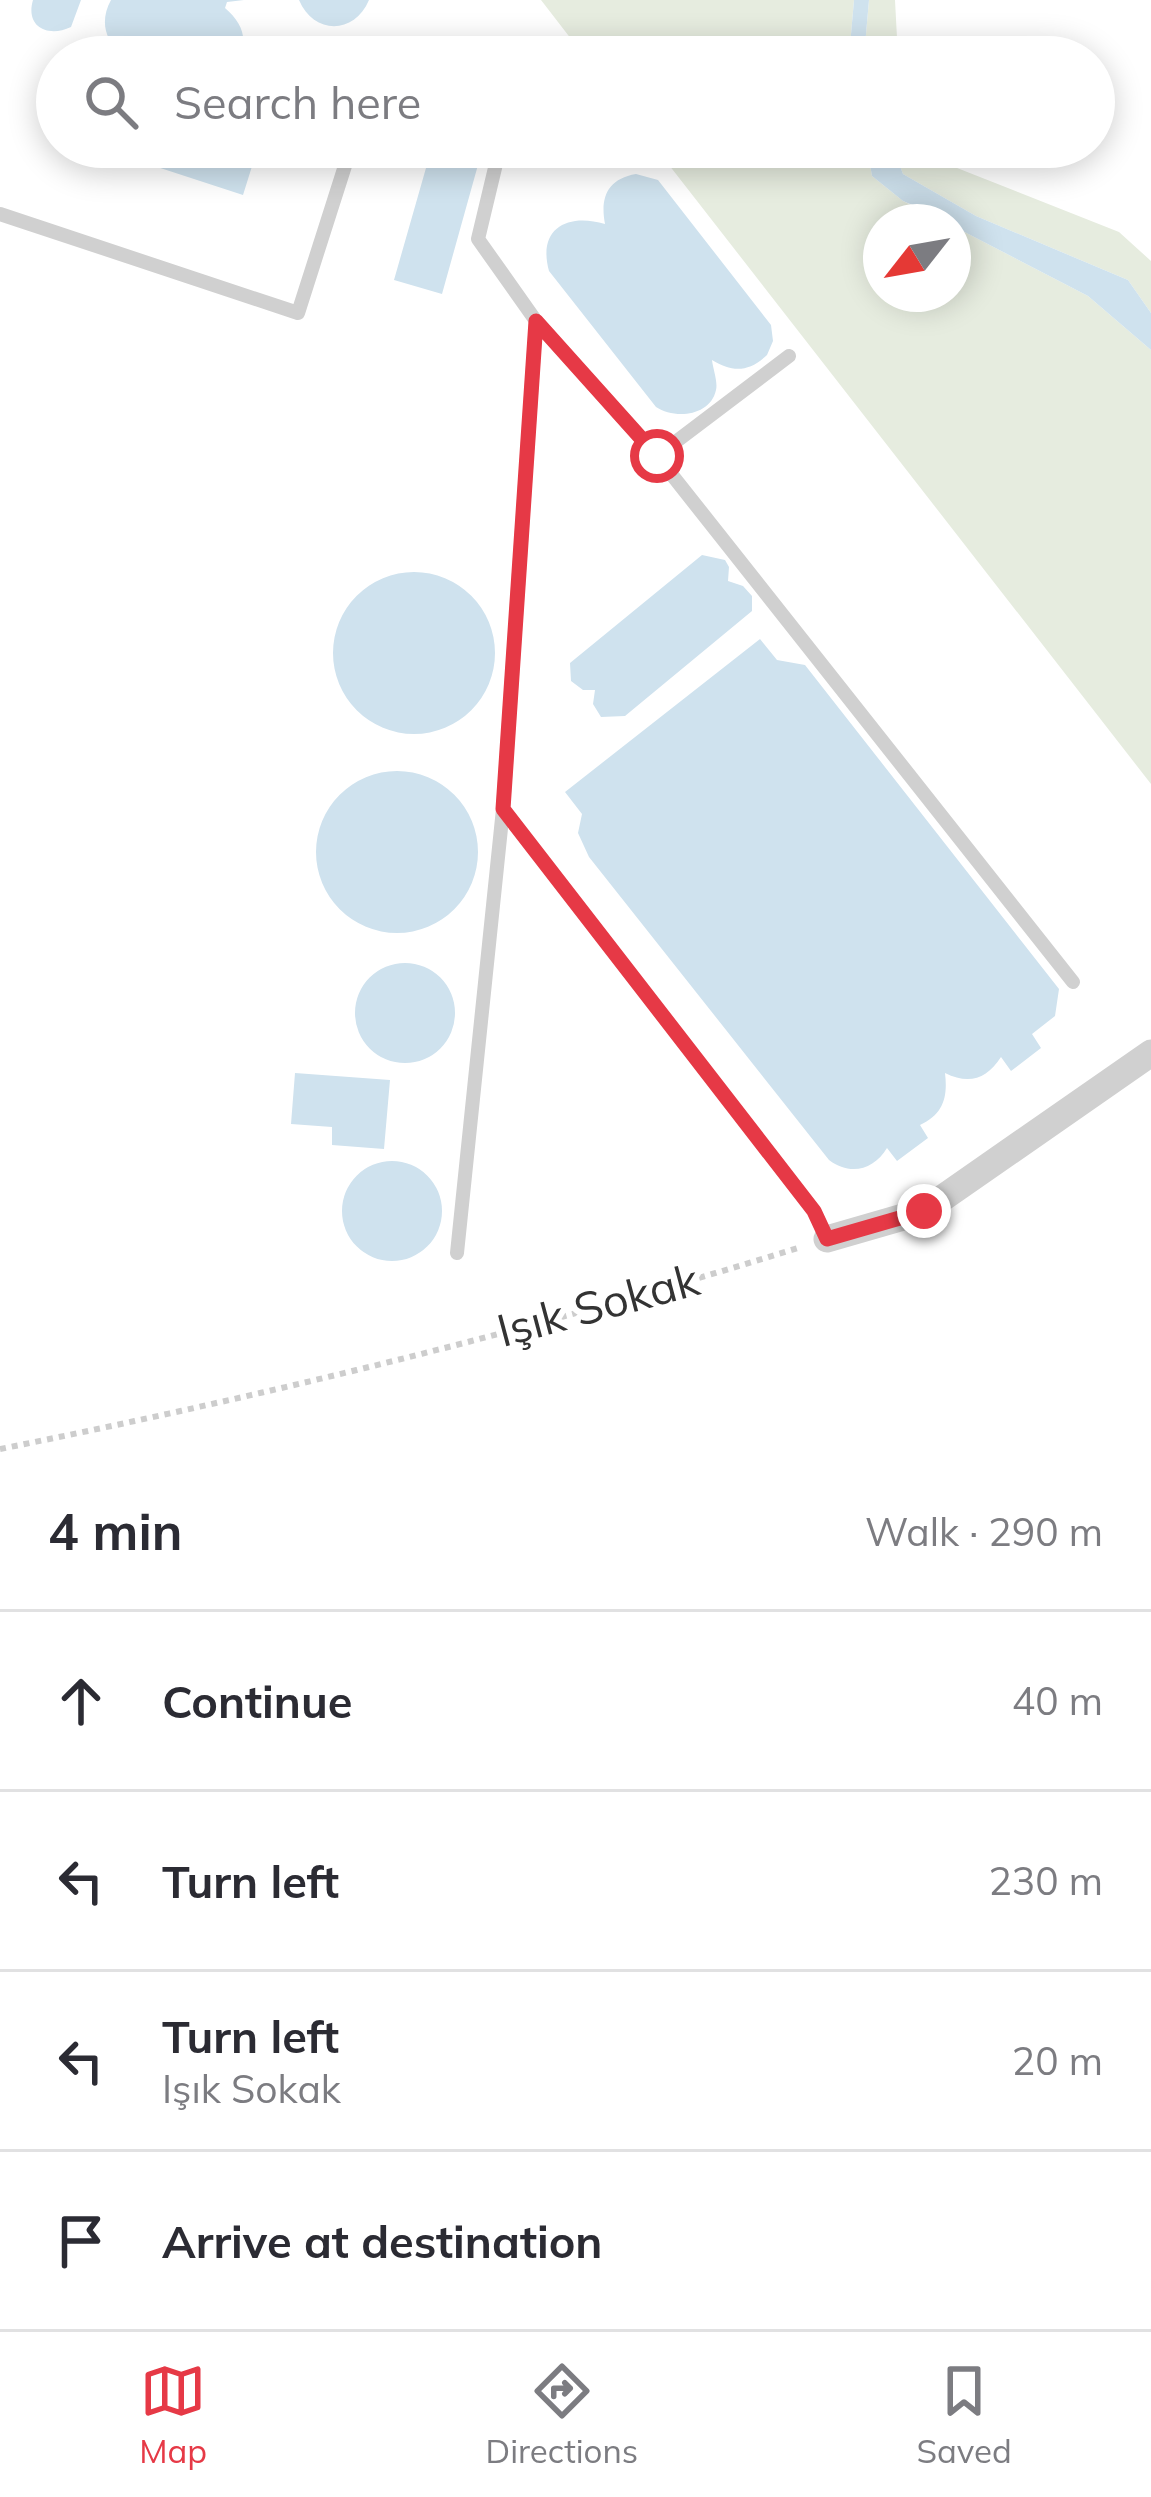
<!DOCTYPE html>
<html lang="en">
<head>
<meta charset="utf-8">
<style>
	:root { --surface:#fff; --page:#f2f2f3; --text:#2b2b33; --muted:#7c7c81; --line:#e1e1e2; --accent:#e63946 }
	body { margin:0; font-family:Mulish,sans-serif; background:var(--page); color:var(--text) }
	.compass { position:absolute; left:863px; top:204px; width:108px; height:108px; border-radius:50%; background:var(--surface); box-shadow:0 6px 30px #0003; rotate:239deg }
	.stop { position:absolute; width:36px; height:36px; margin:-27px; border:9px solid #e63946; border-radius:50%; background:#fff }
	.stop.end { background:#e63946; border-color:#fff; box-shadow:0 3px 12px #0008 }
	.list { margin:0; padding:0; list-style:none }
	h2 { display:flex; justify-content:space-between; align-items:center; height:156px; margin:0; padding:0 48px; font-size:51px }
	h2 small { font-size:39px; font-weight:400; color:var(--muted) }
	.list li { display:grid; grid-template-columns:78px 1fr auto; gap:36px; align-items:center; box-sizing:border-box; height:180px; padding:0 48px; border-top:3px solid var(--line) }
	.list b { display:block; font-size:45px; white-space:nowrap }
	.list p { margin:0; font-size:39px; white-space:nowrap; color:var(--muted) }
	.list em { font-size:39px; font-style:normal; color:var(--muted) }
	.icon { flex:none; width:66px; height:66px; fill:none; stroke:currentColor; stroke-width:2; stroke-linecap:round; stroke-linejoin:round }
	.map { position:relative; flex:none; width:1151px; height:1453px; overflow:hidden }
	.search { position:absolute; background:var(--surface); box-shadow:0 6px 30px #0003; left:36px; right:36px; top:36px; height:132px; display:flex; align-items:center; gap:30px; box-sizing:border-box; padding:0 42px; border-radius:66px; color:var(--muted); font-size:45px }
	.sheet { height:876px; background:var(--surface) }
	nav { display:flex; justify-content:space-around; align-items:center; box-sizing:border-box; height:168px; border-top:3px solid var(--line); background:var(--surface); font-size:33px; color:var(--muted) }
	nav a { display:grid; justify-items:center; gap:6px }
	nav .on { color:var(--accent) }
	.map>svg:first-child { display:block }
	.green { fill:#e6ecdf }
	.water { fill:#cfe2ee }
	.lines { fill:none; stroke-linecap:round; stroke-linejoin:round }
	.path { stroke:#cdcdcd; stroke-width:6; stroke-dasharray:6 6; stroke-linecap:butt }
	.lane { stroke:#d0d0d0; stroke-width:14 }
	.street { stroke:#d0d0d0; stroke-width:27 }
	.route { stroke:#e63946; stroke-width:15 }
	.labels { text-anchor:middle; stroke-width:12; stroke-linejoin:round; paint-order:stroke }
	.street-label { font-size:45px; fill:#333; stroke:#fff }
</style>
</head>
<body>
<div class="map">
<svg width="1151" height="1453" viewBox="0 0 1151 1453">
	<rect width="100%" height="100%" fill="#fff"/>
	<!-- green -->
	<path class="green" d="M 541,0 L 854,0 L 849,57 L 585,57 Z
		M 869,0 L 895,0 L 898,57 L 864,57 Z
		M 655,147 L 867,147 L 872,176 L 903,201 L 946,222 L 881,222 L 881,294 L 953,294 L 953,226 L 1088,296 L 1151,350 L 1151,784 Z
		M 893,147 L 941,147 L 952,166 L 1119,232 L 1151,261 L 1151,313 L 1128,280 L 976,216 L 903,174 Z"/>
	<!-- water -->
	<path class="water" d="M 33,0 L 81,0 L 71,27 C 48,38 25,27 33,0 Z
		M 111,0 L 244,0 L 227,2 L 225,8 C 241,22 248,36 240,57 L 122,54 C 104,40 100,20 111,0 Z
		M 299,0 L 369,0 C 354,35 314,35 299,0 Z
		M 854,0 L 869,0 L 864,57 L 849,57 Z
		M 306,41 L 326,47 L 335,57 L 276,57 L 287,46 Z
		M 96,147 L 258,147 L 243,195 Z
		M 432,147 L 483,147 L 442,294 L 394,280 Z
		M 867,147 L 893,147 L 903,174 L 976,216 L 1128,280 L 1151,313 L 1151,350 L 1088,296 L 953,226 L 953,222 L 903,201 L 872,176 Z
		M 636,174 L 658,180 L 771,325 L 773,341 L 767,355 C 748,373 732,372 712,360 C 713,369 718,382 716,390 C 710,417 674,419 656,407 L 549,271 C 537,227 569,213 605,224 C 600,198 607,179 636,174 Z
		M 702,555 L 725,560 L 729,567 L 728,581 L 743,586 L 752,596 L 752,611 L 625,716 L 601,717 L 593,704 L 595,690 L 583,690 L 571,681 L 570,663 Z
		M333 653a81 81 0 1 1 162 0a81 81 0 1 1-162 0Z
		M 760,639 L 777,660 L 805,665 L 1059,989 L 1055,1016 L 1032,1034 L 1041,1048 L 1011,1071 L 1001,1057 C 987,1079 969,1085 945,1073 C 948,1098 943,1114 920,1125 L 928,1138 L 897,1161 L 887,1148 C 874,1170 850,1176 829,1160 L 589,857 L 578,833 L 582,814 L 565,792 Z
		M316 852a81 81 0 1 1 162 0a81 81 0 1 1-162 0Z
		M355 1013a50 50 0 1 1 100 0a50 50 0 1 1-100 0Z
		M 295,1073 L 390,1080 L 384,1149 L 332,1145 L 332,1127 L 291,1124 Z
		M342 1211a50 50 0 1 1 100 0a50 50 0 1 1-100 0Z"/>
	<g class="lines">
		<!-- path -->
		<path class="path" d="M 0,1449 C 270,1395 538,1329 801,1247"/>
		<!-- lane -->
		<path class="lane" d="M 522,57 L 524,51
			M 500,147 L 478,239 L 536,321
			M 0,214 L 298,313 L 351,147
			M 657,456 L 789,356
			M 503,809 L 814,1211 L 827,1239
			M 457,1253 L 503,809 L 536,321 L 657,456 L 1073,982"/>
		<!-- street -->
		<path class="street" d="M 827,1239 L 924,1211 L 1151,1053"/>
	</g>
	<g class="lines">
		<!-- route -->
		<path class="route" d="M 657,456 L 536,321 L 503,809 L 814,1211 L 827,1239 L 924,1211"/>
	</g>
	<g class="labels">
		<!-- street labels -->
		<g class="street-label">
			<text transform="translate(598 1305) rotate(-15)" y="16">Işık Sokak</text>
		</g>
	</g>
</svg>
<svg class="compass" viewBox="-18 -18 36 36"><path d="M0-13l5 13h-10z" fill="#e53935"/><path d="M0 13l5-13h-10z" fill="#7c7c81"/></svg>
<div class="stop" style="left:657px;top:456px"></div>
<div class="stop end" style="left:924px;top:1211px"></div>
<div class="search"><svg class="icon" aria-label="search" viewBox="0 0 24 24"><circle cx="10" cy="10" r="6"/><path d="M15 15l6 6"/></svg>Search here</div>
</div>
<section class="sheet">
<h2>4 min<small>Walk · 290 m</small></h2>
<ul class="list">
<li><svg class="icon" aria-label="ahead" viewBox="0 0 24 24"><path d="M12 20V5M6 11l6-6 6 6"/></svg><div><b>Continue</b></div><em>40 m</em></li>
<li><svg class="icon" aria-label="left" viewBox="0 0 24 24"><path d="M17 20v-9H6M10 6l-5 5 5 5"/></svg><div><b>Turn left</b></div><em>230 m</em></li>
<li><svg class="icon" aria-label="left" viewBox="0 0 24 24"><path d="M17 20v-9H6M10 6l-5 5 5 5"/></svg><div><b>Turn left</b><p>Işık Sokak</p></div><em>20 m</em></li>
<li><svg class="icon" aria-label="arrive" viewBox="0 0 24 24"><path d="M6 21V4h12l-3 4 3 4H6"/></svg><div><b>Arrive at destination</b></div></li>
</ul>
</section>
<nav>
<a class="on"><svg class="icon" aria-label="map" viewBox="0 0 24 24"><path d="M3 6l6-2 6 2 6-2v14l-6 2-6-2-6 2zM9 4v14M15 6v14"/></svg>Map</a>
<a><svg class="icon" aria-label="directions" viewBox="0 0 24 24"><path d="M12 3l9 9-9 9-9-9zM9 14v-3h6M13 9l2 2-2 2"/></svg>Directions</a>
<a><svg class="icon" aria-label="saved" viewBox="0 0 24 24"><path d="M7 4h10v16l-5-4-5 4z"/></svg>Saved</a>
</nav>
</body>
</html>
